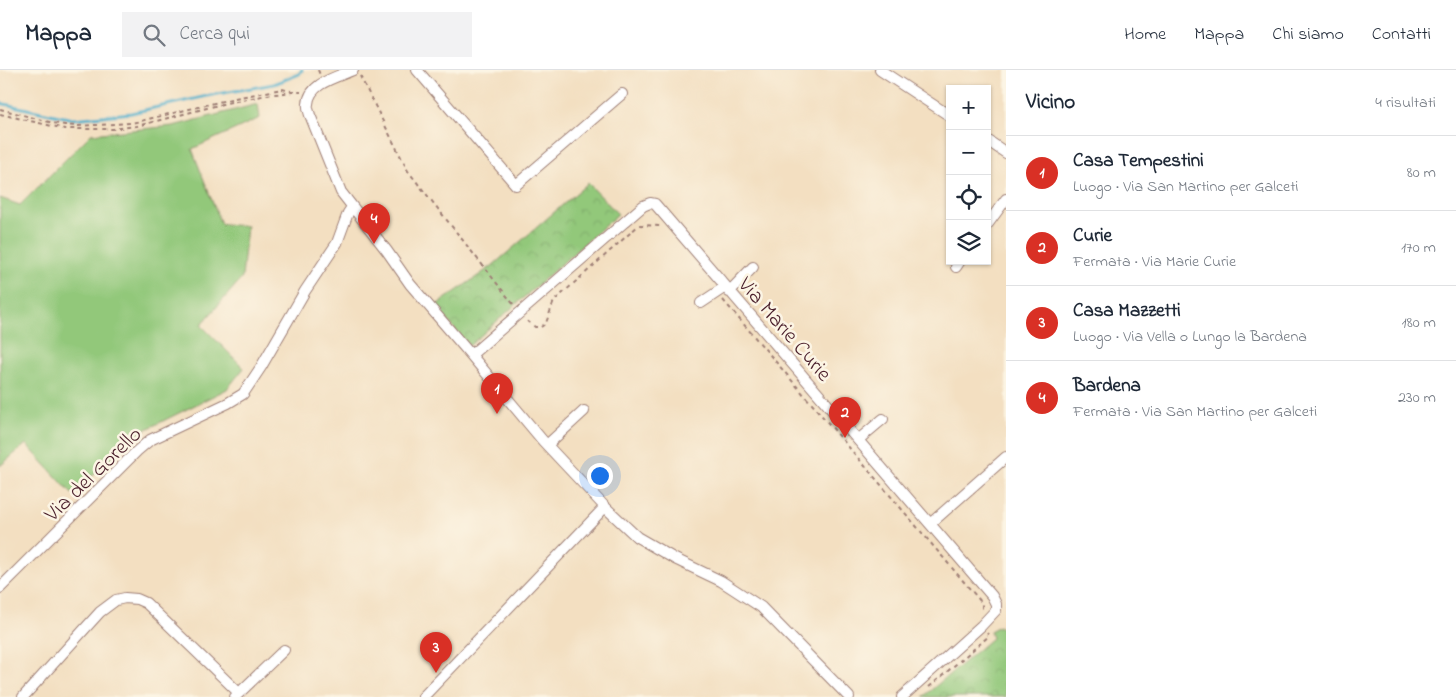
<!DOCTYPE html>
<html lang="it">
<head>
<meta charset="utf-8">
<style>
	:root { --surface:#fff; --page:#f2f2f3; --text:#1f2937; --muted:#747a83; --line:#e0e1e3; --accent:#d93025 }
	body { margin:0; font-family:"Indie Flower",sans-serif; background:var(--page); color:var(--text) }
	.controls { position:absolute; right:15px; top:15px; display:grid; overflow:hidden; border-radius:0px; box-shadow:0 1px 4px #0004 }
	.controls button { width:45px; height:45px; display:grid; place-items:center; padding:0; border:0; border-bottom:1px solid var(--line); background:var(--surface); color:var(--text); font:25px sans-serif }
	.you { position:absolute; left:599px; top:405px; width:18px; height:18px; margin:-12px; border:4px solid #fff; border-radius:50%; background:#1a73e8; box-shadow:0 0 0 8px #1a73e833 }
	.badge { display:grid; place-items:center; width:32px; height:32px; border-radius:50%; background:var(--accent); color:#fff; font-size:16px; font-weight:700 }
	.pin { position:absolute; translate:-50% -41px; filter:drop-shadow(0 1px 2px #0008) }
	.pin::after { content:''; position:absolute; top:26px; width:18px; height:15px; background:inherit; clip-path:polygon(0 0,100% 0,50% 100%) }
	.list { margin:0; padding:0; list-style:none }
	h2 { display:flex; justify-content:space-between; align-items:center; height:65px; margin:0; padding:0 20px; font-size:21px }
	h2 small { font-size:16px; font-weight:400; color:var(--muted) }
	.list li { display:grid; grid-template-columns:32px 1fr auto; gap:15px; align-items:center; box-sizing:border-box; height:75px; padding:0 20px; border-top:1px solid var(--line) }
	.list b { display:block; font-size:19px; white-space:nowrap }
	.list p { margin:0; font-size:16px; white-space:nowrap; color:var(--muted) }
	.list em { font-size:16px; font-style:normal; color:var(--muted) }
	.icon { flex:none; width:28px; height:28px; fill:none; stroke:currentColor; stroke-width:2; stroke-linecap:round; stroke-linejoin:round }
	.map { position:relative; flex:none; width:1006px; height:627px; overflow:hidden }
	header { display:flex; align-items:center; gap:30px; box-sizing:border-box; height:70px; padding:0 25px; background:var(--surface); border-bottom:1px solid var(--line) }
	header strong { font-size:24px }
	nav { display:flex; gap:28px; margin-inline-start:auto; font-size:18px }
	.search { width:350px; height:45px; background:var(--page); display:flex; align-items:center; gap:12px; box-sizing:border-box; padding:0 18px; border-radius:0px; color:var(--muted); font-size:19px }
	main { display:flex }
	aside { flex:1; background:var(--surface) }
	.map>svg:first-child { display:block }
	.grass { fill:#92c87a; stroke:#6e7452 }
	.park { fill:url(#park-crowns); stroke:#6e7452 }
	.lines { fill:none; stroke-linecap:round; stroke-linejoin:round }
	.stream { stroke:#4aadca; stroke-width:3 }
	.minor-casing { stroke:#9e7f76; stroke-width:12 }
	.path { stroke:#9e7f76; stroke-width:2; stroke-dasharray:4 4; stroke-linecap:butt }
	.minor { stroke:#fff; stroke-width:10 }
	.labels { text-anchor:middle; stroke-width:5; stroke-linejoin:round; paint-order:stroke }
	.street-label { font-size:22px; fill:#4a1f2b; stroke:#fcf5e5 }
</style>
</head>
<body>
<header>
<strong>Mappa</strong>
<div class="search"><svg class="icon" aria-label="search" viewBox="0 0 24 24"><circle cx="10" cy="10" r="6"/><path d="M15 15l6 6"/></svg>Cerca qui</div>
<nav><a>Home</a><a>Mappa</a><a>Chi siamo</a><a>Contatti</a></nav>
</header>
<main>
<div class="map">
<svg width="1006" height="627" viewBox="0 0 1006 627">
	<defs>
		<pattern id="park-crowns" width="20" height="18" patternUnits="userSpaceOnUse" patternTransform="scale(1.25)"><rect width="20" height="18" fill="#92c87a"/><path d="M2 6a3 3 0 1 1 6 0M12 15a3 3 0 1 1 6 0" fill="none" stroke="#7fab6a"/></pattern>
	</defs>
	<rect width="100%" height="100%" fill="#fcf5e5"/>
	<filter id="ink" filterUnits="userSpaceOnUse"><feTurbulence type="fractalNoise" baseFrequency=".02" numOctaves="2"/><feDisplacementMap in="SourceGraphic" scale="10" xChannelSelector="R" yChannelSelector="G"/><feConvolveMatrix kernelMatrix="1 2 1 2 8 2 1 2 1" color-interpolation-filters="sRGB"/></filter>
	<filter id="wash" filterUnits="userSpaceOnUse"><feTurbulence type="fractalNoise" baseFrequency=".0096" numOctaves="4" result="noise"/><feDisplacementMap in="SourceGraphic" scale="20" xChannelSelector="R" yChannelSelector="G"/><feGaussianBlur stdDeviation="1.12" result="paint"/><feColorMatrix in="noise" values="0 0 0 0 0 0 0 0 0 0 0 0 0 0 0 0 0 1.4 0 .05"/><feComposite in="paint" operator="in"/></filter>
	<g filter="url(#wash)">
		<rect width="100%" height="100%" fill="#f3dfc1"/>
		<!-- grass -->
		<path class="grass" d="M 258,34 L 260,48 L 192,79 L 221,154 L 247,156 L 242,208 L 201,255 L 244,298 L 227,319 L 141,362 L 72,424 L 26,374 L 0,396 L 0,128 L 20,135 L 91,64 L 173,56 Z"/>
		<!-- park -->
		<path class="park" d="M 588,113 L 618,144 L 469,276 L 435,236 L 492,196 Z
			M 999,556 L 1006,561 L 1006,627 L 923,627 L 992,568 L 990,561 Z"/>
		<g class="lines">
			<!-- stream -->
			<path class="stream" d="M 0,33 L 73,49 L 131,43 L 212,25 L 274,14 L 299,4 L 302,0"/>
		</g>
	</g>
	<g filter="url(#ink)">
		<g class="lines">
			<!-- minor casing -->
			<g class="minor-casing">
				<path id="minor" d="M 353,0 C 337,7 309,13 308,34 C 307,37 309,42 310,45 L 341,122 L 387,181 L 410,214 L 471,285 L 543,371 L 605,437 L 637,467 L 675,489 L 721,511 L 761,537 L 849,627
					M 417,0 L 516,115 L 622,24
					M 880,0 L 950,46
					M 987,70 L 1006,83
					M 987,155 L 1006,129
					M 956,197 L 960,191
					M 729,222 L 753,197
					M 701,233 L 725,217
					M 471,285 L 643,136 L 650,133 L 655,134 L 992,526 L 996,534 L 996,540 L 981,556 L 902,627
					M 858,370 L 883,349
					M 547,375 L 584,341
					M 930,454 L 1006,387
					M 0,518 L 137,381 L 150,370 L 228,333 L 243,324 L 261,297 L 305,221 L 337,173 L 348,143 L 352,137
					M 23,627 L 100,542 L 116,530 L 125,528 L 137,529 L 146,533 L 239,623
					M 235,627 L 284,580
					M 423,627 L 605,437"/>
			</g>
			<!-- path -->
			<path class="path" d="M 318,0 L 320,5
				M 360,6 L 408,101 L 514,235
				M 0,39 L 53,53 L 65,55 L 78,56 L 132,53 L 235,28 L 282,19 L 291,21
				M 0,44 L 65,59 L 113,59 L 137,56 L 226,33 L 267,25 L 292,22 L 301,22
				M 723,230 L 982,533 L 982,540
				M 527,251 L 535,257 L 541,257 L 546,253 L 554,231 L 639,155 L 661,156
				M 929,617 L 989,566 L 987,563"/>
			<!-- minor -->
			<use href="#minor" class="minor"/>
		</g>
	</g>
	<g class="labels">
		<!-- street labels -->
		<g class="street-label">
			<text transform="translate(786 258) rotate(49)" y="8">Via Marie Curie</text>
			<text transform="translate(92 403) rotate(-44)" y="8">Via del Gorello</text>
		</g>
	</g>
</svg>
<div class="controls">
<button>+</button>
<button>−</button>
<button><svg class="icon" aria-label="locate" viewBox="0 0 24 24"><circle cx="12" cy="12" r="6"/><path d="M12 2v4M12 18v4M2 12h4M18 12h4"/></svg></button>
<button><svg class="icon" aria-label="layers" viewBox="0 0 24 24"><path d="M12 4l9 5-9 5-9-5zM3 14l9 5 9-5"/></svg></button>
</div>
<div class="you"></div>
<div class="pin badge" style="left:497px;top:344px">1</div>
<div class="pin badge" style="left:845px;top:368px">2</div>
<div class="pin badge" style="left:436px;top:603px">3</div>
<div class="pin badge" style="left:374px;top:174px">4</div>
</div>
<aside>
<h2>Vicino<small>4 risultati</small></h2>
<ul class="list">
<li><span class="badge">1</span><div><b>Casa Tempestini</b><p>Luogo · Via San Martino per Galceti</p></div><em>80 m</em></li>
<li><span class="badge">2</span><div><b>Curie</b><p>Fermata · Via Marie Curie</p></div><em>170 m</em></li>
<li><span class="badge">3</span><div><b>Casa Mazzetti</b><p>Luogo · Via Vella o Lungo la Bardena</p></div><em>180 m</em></li>
<li><span class="badge">4</span><div><b>Bardena</b><p>Fermata · Via San Martino per Galceti</p></div><em>230 m</em></li>
</ul>
</aside>
</main>
</body>
</html>
